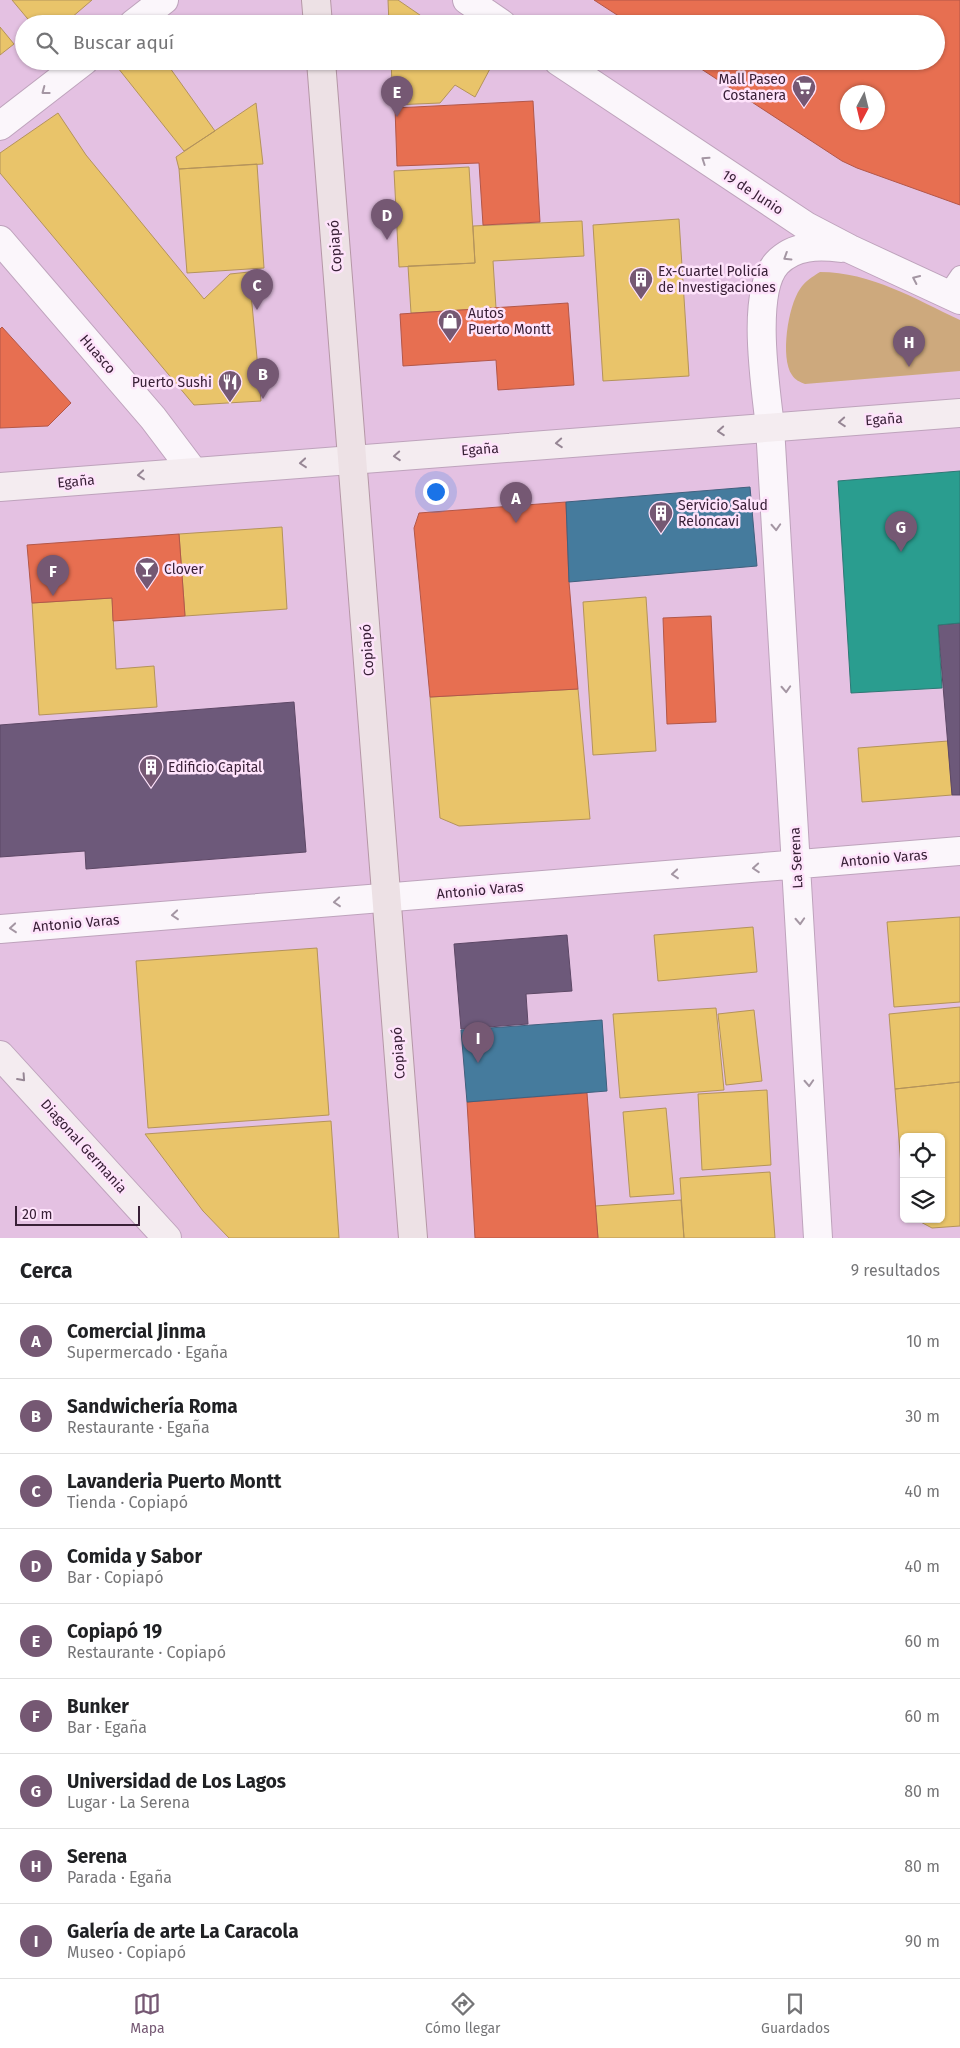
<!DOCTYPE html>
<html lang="es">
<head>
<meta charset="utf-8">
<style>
	:root { --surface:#fff; --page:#f2f2f2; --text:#202124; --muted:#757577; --line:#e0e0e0; --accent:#755873 }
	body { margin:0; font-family:"Fira Sans",sans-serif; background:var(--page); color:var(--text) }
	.controls { position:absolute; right:15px; bottom:15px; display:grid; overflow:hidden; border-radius:8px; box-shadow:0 1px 4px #0004 }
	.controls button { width:45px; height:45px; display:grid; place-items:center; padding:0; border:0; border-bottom:1px solid var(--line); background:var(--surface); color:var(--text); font:25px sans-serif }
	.compass { position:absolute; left:840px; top:85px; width:45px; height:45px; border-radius:50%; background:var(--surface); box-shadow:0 1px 4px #0004; rotate:187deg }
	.scale { position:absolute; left:15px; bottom:12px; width:125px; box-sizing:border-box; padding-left:5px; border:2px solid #392037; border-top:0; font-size:14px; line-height:18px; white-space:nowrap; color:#392037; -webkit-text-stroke:4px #fee3fb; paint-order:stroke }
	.you { position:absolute; left:435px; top:491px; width:18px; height:18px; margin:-12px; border:4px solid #fff; border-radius:50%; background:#1a73e8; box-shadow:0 0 0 8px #1a73e833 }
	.badge { display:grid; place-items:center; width:32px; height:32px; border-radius:50%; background:var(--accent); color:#fff; font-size:16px; font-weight:700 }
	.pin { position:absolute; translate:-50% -41px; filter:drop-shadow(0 1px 2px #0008) }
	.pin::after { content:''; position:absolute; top:26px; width:18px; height:15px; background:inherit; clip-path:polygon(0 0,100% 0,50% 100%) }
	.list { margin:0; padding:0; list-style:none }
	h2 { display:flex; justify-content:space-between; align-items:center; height:65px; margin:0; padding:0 20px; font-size:21px }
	h2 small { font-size:16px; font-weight:400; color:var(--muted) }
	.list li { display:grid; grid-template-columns:32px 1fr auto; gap:15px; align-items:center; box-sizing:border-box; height:75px; padding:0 20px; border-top:1px solid var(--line) }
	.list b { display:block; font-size:19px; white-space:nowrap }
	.list p { margin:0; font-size:16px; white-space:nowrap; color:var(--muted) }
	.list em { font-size:16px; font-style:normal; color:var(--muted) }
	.icon { flex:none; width:28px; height:28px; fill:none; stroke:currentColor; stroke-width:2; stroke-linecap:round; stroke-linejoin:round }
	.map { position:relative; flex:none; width:960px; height:1238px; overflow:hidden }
	.search { position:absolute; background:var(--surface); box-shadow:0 1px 4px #0004; left:15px; right:15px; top:15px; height:55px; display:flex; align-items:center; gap:12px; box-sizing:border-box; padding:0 18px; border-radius:28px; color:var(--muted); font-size:19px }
	.sheet { height:740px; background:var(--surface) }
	nav { display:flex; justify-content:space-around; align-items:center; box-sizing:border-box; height:70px; border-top:1px solid var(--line); background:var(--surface); font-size:14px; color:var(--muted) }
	nav a { display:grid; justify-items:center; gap:2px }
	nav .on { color:var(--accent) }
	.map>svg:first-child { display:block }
	.green { fill:#cda97d }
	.homes { fill:#e9c46a; stroke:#b4935b }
	.shops { fill:#e76f51; stroke:#b35749; fill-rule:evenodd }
	.offices { fill:#6d597a; stroke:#5d4866 }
	.schools { fill:#2a9d8f; stroke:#2e7875 }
	.public { fill:#457b9d; stroke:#41607e }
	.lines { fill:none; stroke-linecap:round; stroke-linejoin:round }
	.service-casing { stroke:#bea3bc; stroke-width:20 }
	.minor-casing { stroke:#bea3bc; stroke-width:30 }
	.tertiary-casing { stroke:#bea3bc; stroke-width:30 }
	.secondary-casing { stroke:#bea3bc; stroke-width:30 }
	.primary-casing { stroke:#b597a6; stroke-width:30 }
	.service { stroke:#fbf6fb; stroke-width:18 }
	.minor { stroke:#fbf6fb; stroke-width:28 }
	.tertiary { stroke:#fbf6fb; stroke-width:28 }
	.secondary { stroke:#f4ecf0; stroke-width:28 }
	.primary { stroke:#ede1e5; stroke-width:28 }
	.oneway { stroke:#a496a3 }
	.oneway2 { stroke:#968694 }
	.labels { text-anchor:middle; stroke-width:5; stroke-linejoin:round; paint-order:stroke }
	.poi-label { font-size:14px; fill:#392037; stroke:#fee3fb; text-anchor:start }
	.street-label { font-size:14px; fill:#392037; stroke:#fee3fb }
</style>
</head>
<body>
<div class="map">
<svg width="960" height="1238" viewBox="0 0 960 1238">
	<rect width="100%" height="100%" fill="#e4c1e2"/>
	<!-- green -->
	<path class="green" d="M 820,272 C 871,272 915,299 960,320 L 960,371 L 805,384 C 800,382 795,380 792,375 C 780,358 788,306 800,289 C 805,281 812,277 820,272 Z"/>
	<!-- homes -->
	<path class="homes" d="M 12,0 L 92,0 L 64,24 L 32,24 Z
		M 388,0 L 398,0 L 433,24 L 389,24 Z
		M 0,27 L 14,44 L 0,55 Z
		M 126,61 L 165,61 L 215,131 L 184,151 L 118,68 Z
		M 391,61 L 487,61 L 492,65 L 475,97 L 455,85 L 440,103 L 393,105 Z
		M 256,103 L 263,164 L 179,169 L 176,157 Z
		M 58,113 L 86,155 L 204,299 L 230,274 L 249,272 L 261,401 L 194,405 L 0,173 L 0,153 Z
		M 257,164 L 264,268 L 187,273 L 179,169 Z
		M 469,167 L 475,263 L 399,267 L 394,171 Z
		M 679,219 L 689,376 L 603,381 L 593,225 Z
		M 582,221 L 584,256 L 493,261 L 496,308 L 411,313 L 408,266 L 475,263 L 473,226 Z
		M 282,527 L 287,609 L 185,616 L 179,534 Z
		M 646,597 L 656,751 L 593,755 L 583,602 Z
		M 112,598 L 116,669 L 154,666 L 157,707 L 39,715 L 32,603 Z
		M 578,689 L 590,819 L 459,826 L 440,818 L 430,697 Z
		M 948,741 L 952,795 L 862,802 L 858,748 Z
		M 960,917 L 960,1002 L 894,1007 L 887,922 Z
		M 753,927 L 757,972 L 658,981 L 654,935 Z
		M 317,948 L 329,1115 L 148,1128 L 136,961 Z
		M 960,1007 L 960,1082 L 895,1089 L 889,1014 Z
		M 716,1008 L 724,1090 L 620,1098 L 613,1014 Z
		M 754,1010 L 762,1081 L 726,1085 L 718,1014 Z
		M 960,1082 L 960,1226 L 932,1228 L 915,1219 L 941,1219 L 941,1137 L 904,1137 L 904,1204 L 895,1089 Z
		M 767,1090 L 771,1165 L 702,1170 L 698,1094 Z
		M 666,1108 L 674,1194 L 630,1197 L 623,1112 Z
		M 331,1121 L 339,1238 L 229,1238 L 203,1211 L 145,1134 Z
		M 770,1172 L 775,1238 L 684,1238 L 680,1178 Z
		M 681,1200 L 684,1238 L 598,1238 L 595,1206 Z"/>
	<!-- shops -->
	<path class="shops" d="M 594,0 L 960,0 L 960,205 L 857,168 L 842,161 L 689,61 L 936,61 L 936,24 L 631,24 ZM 848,92 L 878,92 L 878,122 L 848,122 Z
		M 533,101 L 540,222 L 483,225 L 479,163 L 397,166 L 395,108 Z
		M 568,303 L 574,385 L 498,390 L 496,360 L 403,366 L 400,314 Z
		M 2,327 L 71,403 L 48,426 L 0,428 L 0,329 Z
		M 566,502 L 569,582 L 578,689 L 430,697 L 414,528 L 419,513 Z
		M 179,534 L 185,616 L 113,621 L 112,598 L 32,603 L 27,545 Z
		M 711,616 L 716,722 L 667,724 L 663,618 Z
		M 587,1093 L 598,1238 L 475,1238 L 467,1102 Z"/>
	<!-- offices -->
	<path class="offices" d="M 960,623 L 960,795 L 952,795 L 938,625 Z
		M 294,702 L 306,852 L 86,869 L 85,851 L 0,857 L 0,725 Z
		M 567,935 L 572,991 L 526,994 L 528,1024 L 461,1029 L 454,944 Z"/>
	<!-- schools -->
	<path class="schools" d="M 960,471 L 960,623 L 938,625 L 942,688 L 851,693 L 838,481 Z"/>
	<!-- public -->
	<path class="public" d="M 750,487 L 757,566 L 569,582 L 566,502 Z
		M 602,1020 L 607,1091 L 467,1102 L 461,1030 Z"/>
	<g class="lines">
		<!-- service casing -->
		<g class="service-casing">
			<path id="service" d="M 947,294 L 960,275"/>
		</g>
		<!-- minor casing -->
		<g class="minor-casing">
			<path id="minor" d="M 467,0 L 502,24
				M 133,24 L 164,0
				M 558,61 L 806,226 L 850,249 L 960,300
				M 0,126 L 84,61
				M 0,240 L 153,418 L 193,471
				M 770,427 C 766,389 750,292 777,263 C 794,245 819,245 841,248"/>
		</g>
		<!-- tertiary casing -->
		<g class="tertiary-casing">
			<path id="tertiary" d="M 770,427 L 818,1238
				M 0,929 L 960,851"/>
		</g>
		<!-- secondary casing -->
		<g class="secondary-casing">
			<path id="secondary" d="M 0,487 L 960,413
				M 0,1055 L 167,1238"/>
		</g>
		<!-- primary casing -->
		<g class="primary-casing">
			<path id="primary" d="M 316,0 L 318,24
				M 321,61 L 413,1238"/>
		</g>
		<!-- service -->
		<use href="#service" class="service"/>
		<!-- minor -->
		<use href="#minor" class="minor"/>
		<!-- tertiary -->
		<use href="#tertiary" class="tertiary"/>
		<!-- secondary -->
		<use href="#secondary" class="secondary"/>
		<!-- primary -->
		<use href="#primary" class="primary"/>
	</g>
	<!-- one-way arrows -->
	<defs><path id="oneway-chevron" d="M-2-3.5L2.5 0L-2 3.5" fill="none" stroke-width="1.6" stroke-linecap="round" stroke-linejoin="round" transform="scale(1.25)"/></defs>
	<g class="oneway">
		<use href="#oneway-chevron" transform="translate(45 91) rotate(143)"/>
		<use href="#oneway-chevron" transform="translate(705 160) rotate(-146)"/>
		<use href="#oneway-chevron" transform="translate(787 257) rotate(148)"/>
		<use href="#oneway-chevron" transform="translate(916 279) rotate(-155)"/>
		<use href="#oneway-chevron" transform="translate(776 527) rotate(87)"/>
		<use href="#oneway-chevron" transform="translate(786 689) rotate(87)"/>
		<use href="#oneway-chevron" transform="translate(756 868) rotate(176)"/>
		<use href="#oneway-chevron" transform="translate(675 874) rotate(175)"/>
		<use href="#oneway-chevron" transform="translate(337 902) rotate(175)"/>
		<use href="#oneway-chevron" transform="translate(175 915) rotate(175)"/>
		<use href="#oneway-chevron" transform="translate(800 921) rotate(87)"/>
		<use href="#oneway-chevron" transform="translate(13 928) rotate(175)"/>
		<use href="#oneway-chevron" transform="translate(809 1083) rotate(87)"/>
	</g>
	<g class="oneway2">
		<use href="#oneway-chevron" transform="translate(842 422) rotate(176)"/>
		<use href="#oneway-chevron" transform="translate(721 431) rotate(176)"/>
		<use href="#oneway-chevron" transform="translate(559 443) rotate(176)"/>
		<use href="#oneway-chevron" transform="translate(397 456) rotate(176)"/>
		<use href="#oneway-chevron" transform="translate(303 463) rotate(175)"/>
		<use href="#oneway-chevron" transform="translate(141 475) rotate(175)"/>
		<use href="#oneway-chevron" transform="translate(22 1078) rotate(48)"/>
	</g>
	<!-- icons -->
	<defs>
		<g id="supermarket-pin" transform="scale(1.25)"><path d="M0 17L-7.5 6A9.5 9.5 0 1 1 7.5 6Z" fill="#755873" stroke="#fee3fb"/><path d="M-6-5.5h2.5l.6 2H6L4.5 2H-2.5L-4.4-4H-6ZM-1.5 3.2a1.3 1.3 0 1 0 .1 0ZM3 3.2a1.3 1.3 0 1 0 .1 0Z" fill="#fff"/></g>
		<g id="building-pin" transform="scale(1.25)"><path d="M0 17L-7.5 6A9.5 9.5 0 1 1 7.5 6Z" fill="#755873" stroke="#fee3fb"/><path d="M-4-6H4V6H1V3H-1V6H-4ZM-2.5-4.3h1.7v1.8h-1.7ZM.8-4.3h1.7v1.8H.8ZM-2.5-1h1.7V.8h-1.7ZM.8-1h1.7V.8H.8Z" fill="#fff"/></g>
		<g id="shop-pin" transform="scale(1.25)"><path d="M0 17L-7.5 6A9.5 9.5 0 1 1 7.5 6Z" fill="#755873" stroke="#fee3fb"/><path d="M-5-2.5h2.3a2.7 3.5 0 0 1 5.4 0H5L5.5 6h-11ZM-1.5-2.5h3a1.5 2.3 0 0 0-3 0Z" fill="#fff"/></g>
		<g id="restaurant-pin" transform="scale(1.25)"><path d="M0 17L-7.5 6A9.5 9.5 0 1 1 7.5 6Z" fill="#755873" stroke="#fee3fb"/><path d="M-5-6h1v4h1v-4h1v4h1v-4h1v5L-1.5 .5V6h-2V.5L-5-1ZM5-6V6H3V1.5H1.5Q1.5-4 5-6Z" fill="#fff"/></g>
		<g id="bar-pin" transform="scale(1.25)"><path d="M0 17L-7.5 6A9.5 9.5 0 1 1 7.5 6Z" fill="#755873" stroke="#fee3fb"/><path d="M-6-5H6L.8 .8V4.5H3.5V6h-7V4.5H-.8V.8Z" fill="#fff"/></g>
	</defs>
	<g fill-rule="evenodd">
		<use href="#supermarket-pin" x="804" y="87"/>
		<use href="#building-pin" x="641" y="279"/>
		<use href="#shop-pin" x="450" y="321"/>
		<use href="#restaurant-pin" x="230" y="382"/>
		<use href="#building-pin" x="661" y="513"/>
		<use href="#bar-pin" x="147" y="569"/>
		<use href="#building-pin" x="151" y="767"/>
	</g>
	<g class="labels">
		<!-- poi labels -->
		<g class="poi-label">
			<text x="786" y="84" text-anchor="end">Mall Paseo<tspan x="786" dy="16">Costanera</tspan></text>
			<text x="658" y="276">Ex-Cuartel Policía<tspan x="658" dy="16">de Investigaciones</tspan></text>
			<text x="468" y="318">Autos<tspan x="468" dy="16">Puerto Montt</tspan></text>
			<text x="212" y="387" text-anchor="end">Puerto Sushi</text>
			<text x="678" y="510">Servicio Salud<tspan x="678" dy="16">Reloncavi</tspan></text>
			<text x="164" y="574">Clover</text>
			<text x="168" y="772">Edificio Capital</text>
		</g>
		<!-- street labels -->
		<g class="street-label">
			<text transform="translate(753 192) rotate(33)" y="5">19 de Junio</text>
			<text transform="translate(335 246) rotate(-94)" y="5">Copiapó</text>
			<text transform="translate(98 354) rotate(49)" y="5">Huasco</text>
			<text transform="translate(884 419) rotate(-4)" y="5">Egaña</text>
			<text transform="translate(480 449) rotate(-4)" y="5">Egaña</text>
			<text transform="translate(76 481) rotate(-5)" y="5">Egaña</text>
			<text transform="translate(367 650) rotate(-94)" y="5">Copiapó</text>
			<text transform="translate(796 858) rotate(-93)" y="5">La Serena</text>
			<text transform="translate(884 858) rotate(-5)" y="5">Antonio Varas</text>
			<text transform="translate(480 890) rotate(-5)" y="5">Antonio Varas</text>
			<text transform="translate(76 923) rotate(-5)" y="5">Antonio Varas</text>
			<text transform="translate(398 1053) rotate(-94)" y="5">Copiapó</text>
			<text transform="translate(84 1146) rotate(48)" y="5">Diagonal Germania</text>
		</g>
	</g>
</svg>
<div class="controls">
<button><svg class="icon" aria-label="locate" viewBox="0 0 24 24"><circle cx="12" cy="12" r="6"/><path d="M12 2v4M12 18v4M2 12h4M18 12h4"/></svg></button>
<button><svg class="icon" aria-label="layers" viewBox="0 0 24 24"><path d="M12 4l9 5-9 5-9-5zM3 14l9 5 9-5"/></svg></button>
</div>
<svg class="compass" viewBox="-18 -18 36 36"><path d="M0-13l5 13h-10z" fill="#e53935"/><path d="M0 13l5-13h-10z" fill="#757577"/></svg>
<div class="scale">20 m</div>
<div class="you"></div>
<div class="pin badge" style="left:516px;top:523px">A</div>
<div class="pin badge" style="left:263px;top:399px">B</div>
<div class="pin badge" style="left:257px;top:310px">C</div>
<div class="pin badge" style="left:387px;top:240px">D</div>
<div class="pin badge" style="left:397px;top:117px">E</div>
<div class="pin badge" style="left:53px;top:596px">F</div>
<div class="pin badge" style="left:901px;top:552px">G</div>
<div class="pin badge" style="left:909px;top:367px">H</div>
<div class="pin badge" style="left:478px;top:1063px">I</div>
<div class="search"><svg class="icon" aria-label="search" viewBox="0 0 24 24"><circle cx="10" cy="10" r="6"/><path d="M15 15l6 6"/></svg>Buscar aquí</div>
</div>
<section class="sheet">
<h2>Cerca<small>9 resultados</small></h2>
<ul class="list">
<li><span class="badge">A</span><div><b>Comercial Jinma</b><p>Supermercado · Egaña</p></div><em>10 m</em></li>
<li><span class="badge">B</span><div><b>Sandwichería Roma</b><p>Restaurante · Egaña</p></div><em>30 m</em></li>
<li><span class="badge">C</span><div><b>Lavanderia Puerto Montt</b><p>Tienda · Copiapó</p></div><em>40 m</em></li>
<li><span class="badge">D</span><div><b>Comida y Sabor</b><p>Bar · Copiapó</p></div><em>40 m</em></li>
<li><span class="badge">E</span><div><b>Copiapó 19</b><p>Restaurante · Copiapó</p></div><em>60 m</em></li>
<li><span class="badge">F</span><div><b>Bunker</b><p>Bar · Egaña</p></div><em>60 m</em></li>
<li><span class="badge">G</span><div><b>Universidad de Los Lagos</b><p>Lugar · La Serena</p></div><em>80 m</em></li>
<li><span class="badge">H</span><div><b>Serena</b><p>Parada · Egaña</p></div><em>80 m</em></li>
<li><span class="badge">I</span><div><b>Galería de arte La Caracola</b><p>Museo · Copiapó</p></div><em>90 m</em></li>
</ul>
</section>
<nav>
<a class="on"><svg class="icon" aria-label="map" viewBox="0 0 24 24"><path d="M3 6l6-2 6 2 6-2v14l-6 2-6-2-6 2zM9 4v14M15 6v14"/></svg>Mapa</a>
<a><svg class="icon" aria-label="directions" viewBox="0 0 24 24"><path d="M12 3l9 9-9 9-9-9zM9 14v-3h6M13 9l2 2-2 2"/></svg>Cómo llegar</a>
<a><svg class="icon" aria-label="saved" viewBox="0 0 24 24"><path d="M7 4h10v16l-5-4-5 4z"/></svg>Guardados</a>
</nav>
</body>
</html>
